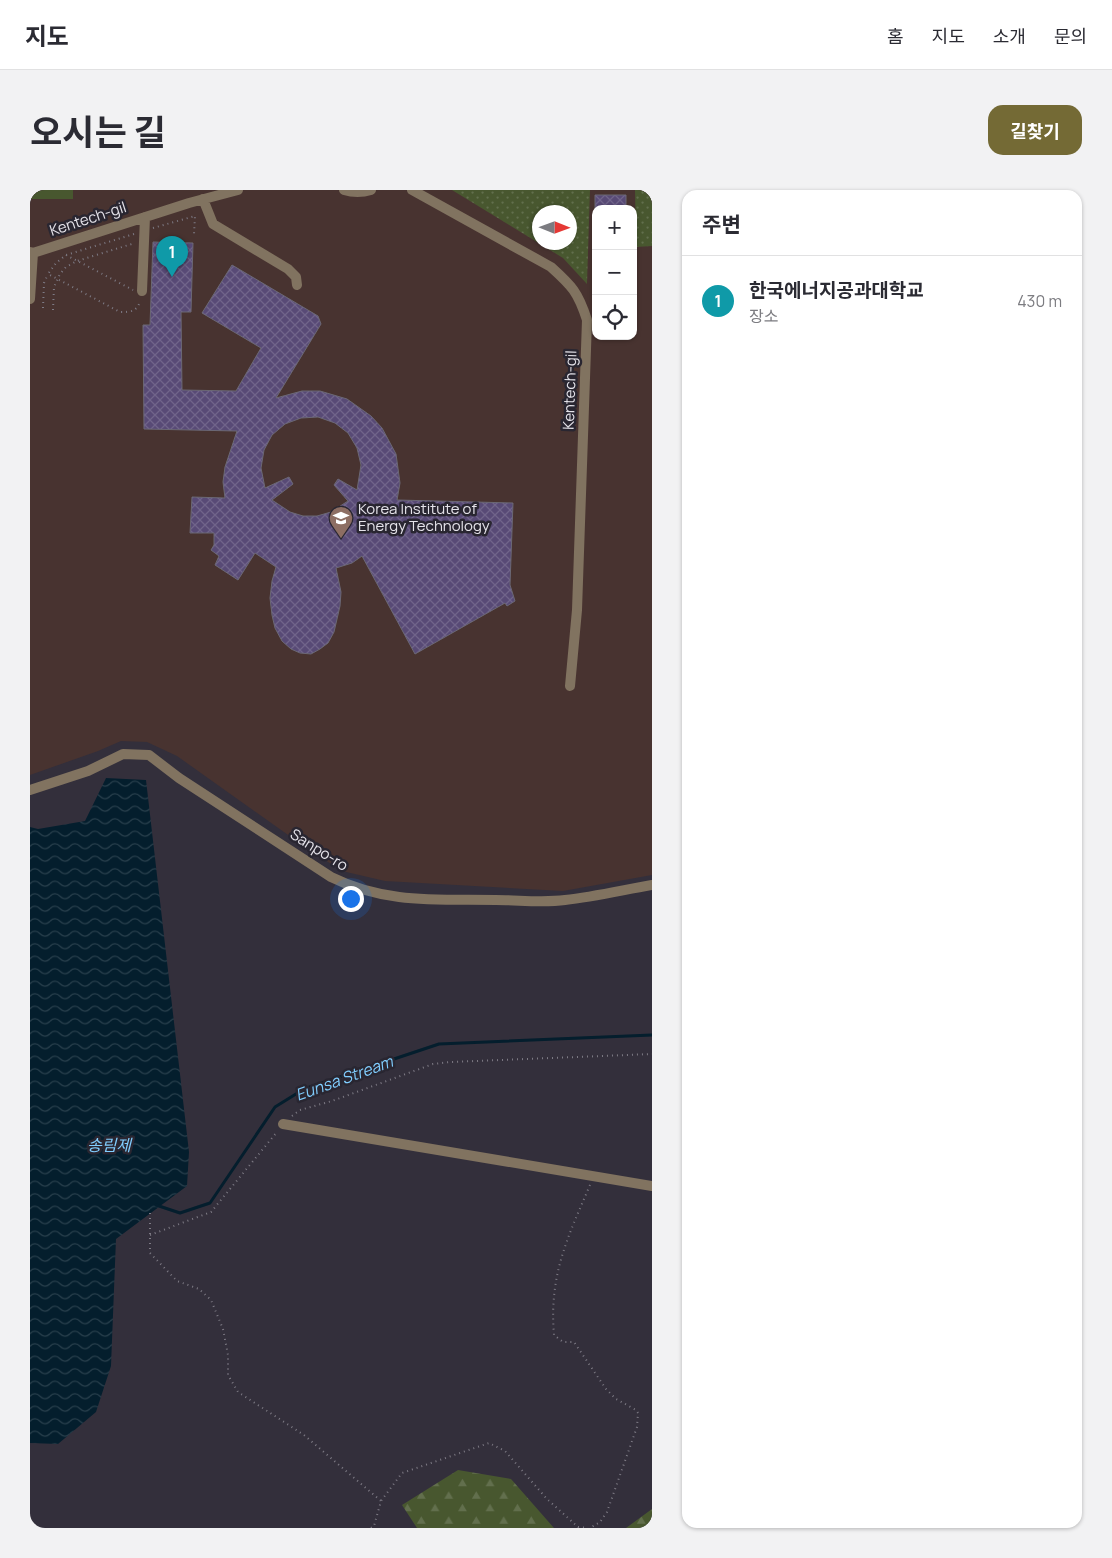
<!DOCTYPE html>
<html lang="ko">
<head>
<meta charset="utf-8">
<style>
	:root { --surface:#fff; --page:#f2f2f3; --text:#2b2b33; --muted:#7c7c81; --line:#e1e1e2; --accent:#746a35 }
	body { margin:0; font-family:Manrope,"Noto Sans KR",sans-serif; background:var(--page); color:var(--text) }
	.controls { position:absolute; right:15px; top:15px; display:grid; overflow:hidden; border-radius:10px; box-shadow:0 1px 4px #0004 }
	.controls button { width:45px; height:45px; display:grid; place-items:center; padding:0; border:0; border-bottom:1px solid var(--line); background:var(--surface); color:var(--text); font:25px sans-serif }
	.compass { position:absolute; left:502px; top:15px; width:45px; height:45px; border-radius:50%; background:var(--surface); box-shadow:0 1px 4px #0004; rotate:91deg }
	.you { position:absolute; left:320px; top:708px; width:18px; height:18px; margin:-12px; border:4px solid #fff; border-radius:50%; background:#1a73e8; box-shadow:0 0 0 8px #1a73e833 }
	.badge { display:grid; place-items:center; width:32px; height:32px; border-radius:50%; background:var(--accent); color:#fff; font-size:16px; font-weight:700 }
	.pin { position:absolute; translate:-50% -41px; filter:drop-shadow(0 1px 2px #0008) }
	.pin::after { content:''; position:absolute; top:26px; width:18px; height:15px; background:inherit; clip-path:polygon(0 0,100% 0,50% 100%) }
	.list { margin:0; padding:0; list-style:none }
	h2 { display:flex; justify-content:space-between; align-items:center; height:65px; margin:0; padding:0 20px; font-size:21px }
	h2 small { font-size:16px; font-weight:400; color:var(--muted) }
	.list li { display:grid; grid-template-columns:32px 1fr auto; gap:15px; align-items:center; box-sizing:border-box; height:90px; padding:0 20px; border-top:1px solid var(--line) }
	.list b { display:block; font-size:19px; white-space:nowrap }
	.list p { margin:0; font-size:16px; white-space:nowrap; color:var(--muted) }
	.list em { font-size:16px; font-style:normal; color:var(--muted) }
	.icon { flex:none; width:28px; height:28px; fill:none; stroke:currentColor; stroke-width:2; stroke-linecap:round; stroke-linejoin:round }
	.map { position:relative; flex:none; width:622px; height:1338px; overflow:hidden; border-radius:15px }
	header { display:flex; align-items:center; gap:30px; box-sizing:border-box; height:70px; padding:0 25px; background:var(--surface); border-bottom:1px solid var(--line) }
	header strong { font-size:24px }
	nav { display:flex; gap:28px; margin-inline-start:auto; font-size:18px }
	.intro { display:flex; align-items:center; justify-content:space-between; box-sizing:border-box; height:120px; padding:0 30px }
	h1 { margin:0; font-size:35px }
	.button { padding:12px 22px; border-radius:15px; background:var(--accent); color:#fff; font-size:18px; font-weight:700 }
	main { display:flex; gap:30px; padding:0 30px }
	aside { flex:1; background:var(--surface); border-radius:15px; box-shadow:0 1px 4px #0004 }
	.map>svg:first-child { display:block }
	.education { fill:#483330; fill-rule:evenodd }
	.forest { fill:url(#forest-firs) }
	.park { fill:url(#park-dots); fill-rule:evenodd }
	.pitch { fill:#48572f }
	.water { fill:url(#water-waves) }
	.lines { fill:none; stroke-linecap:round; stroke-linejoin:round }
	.stream { stroke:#041e2d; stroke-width:3 }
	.building { fill:url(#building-cross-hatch); stroke:#6b6875; fill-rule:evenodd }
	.path { stroke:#7e7b85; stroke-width:2; stroke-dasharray:1 4; stroke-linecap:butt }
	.minor { stroke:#817360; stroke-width:10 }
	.labels { text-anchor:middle; stroke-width:5; stroke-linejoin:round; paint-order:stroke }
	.street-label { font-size:15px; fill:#e5e3ea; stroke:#292631 }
	.poi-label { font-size:15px; fill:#e5e3ea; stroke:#292631; text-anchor:start }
	.water-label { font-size:16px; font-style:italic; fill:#81ceff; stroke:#292631 }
</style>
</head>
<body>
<header>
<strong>지도</strong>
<nav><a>홈</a><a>지도</a><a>소개</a><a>문의</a></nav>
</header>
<div class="intro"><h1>오시는 길</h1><a class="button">길찾기</a></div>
<main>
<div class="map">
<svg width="622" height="1338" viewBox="0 0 622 1338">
	<defs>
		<pattern id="forest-firs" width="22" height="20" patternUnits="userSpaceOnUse" patternTransform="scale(1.25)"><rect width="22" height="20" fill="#48572f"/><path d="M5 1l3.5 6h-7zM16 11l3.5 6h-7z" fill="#626f4d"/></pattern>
		<pattern id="park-dots" width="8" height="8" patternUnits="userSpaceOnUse" patternTransform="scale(1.25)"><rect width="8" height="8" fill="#48572f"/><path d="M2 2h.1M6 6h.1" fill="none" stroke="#626f4d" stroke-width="1.8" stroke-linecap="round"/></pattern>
		<pattern id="water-waves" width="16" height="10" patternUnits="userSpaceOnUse" patternTransform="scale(1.25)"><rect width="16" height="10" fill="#041e2d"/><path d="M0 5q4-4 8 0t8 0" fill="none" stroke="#283f4c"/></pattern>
		<pattern id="building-cross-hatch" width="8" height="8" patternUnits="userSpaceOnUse" patternTransform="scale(1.25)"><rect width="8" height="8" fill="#584a76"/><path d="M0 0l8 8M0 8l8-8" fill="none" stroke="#70648a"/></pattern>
	</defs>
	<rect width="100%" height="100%" fill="#332f3b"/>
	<!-- education -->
	<path class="education" d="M 0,0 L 622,0 L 622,685 L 533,701 L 355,691 L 312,681 L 275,657 L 147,566 L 117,552 L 91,551 L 68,561 L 0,585 ZM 566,19 L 603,19 L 603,146 L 566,146 ZM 510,22 L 540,22 L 540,52 L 510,52 Z"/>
	<!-- forest -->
	<path class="forest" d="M 428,1280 L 481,1289 L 524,1338 L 387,1338 L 372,1315 Z
		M 622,1319 L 622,1338 L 596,1338 Z"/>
	<!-- park -->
	<path class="park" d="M 422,0 L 560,0 L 557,94 L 533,68 ZM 510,22 L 540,22 L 540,52 L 510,52 Z
		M 605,0 L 622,0 L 622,56 L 606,57 Z"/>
	<!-- pitch -->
	<path class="pitch" d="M 0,0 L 43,0 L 43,9 L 0,9 Z"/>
	<!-- water -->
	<path class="water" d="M 76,588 L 116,590 L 159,962 L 157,996 L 86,1049 L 81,1176 L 66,1222 L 28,1254 L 0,1253 L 0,637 L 8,639 L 55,631 Z"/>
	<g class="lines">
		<!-- stream -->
		<path class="stream" d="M 126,1015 L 150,1023 L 180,1013 L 245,917 L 274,899 L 409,854 L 622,845"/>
	</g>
	<!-- building -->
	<path class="building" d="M 565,5 L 596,5 L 596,19 L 565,19 Z
		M 123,52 L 163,53 L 161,122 L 151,122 L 152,200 L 206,201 L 231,158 L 172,123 L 202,75 L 288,126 L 291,134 L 246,208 L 272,201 L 290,201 L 317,209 L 341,226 L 352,238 L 366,264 L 370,293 L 367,310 L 483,313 L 480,395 L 485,411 L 477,416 L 475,413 L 385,464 L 332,366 L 322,373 L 306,378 L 311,402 L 310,416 L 304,442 L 298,453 L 290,459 L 281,464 L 270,463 L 261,459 L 252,451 L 245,438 L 242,425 L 240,408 L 242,391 L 246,377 L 225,363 L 208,390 L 185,375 L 189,366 L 181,360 L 184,355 L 184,343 L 160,343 L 162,307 L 195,308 L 193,292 L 195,277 L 207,241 L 114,239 L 113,135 L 120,135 ZM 288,227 L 305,233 L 318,243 L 327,258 L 331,275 L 327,300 L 308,289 L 304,295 L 318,311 L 301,322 L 287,326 L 273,326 L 260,322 L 242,310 L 263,294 L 259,287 L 235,298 L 231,278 L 234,260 L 242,245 L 255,234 L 271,228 Z"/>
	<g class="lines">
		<!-- path -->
		<path class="path" d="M 123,38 L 165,26 L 164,44
			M 104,44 L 36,65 L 26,73 L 18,84 L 90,122 C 100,122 107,122 110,111
			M 36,65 L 103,100
			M 13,118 L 14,93 L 18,84
			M 23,120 L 24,97 L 30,84 L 36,77 L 47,71 L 105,53
			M 262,926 L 270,920 L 302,911 L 403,874 L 420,872 L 622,864
			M 560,995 C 537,1049 519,1085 524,1145 L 533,1152 L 544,1152 L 576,1199 L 586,1209 L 606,1220 L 608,1223 L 607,1237 L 577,1322 L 570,1332 L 560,1338
			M 120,1023 L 120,1063 L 147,1091 L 169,1099 L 181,1110 L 193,1139 L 198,1165 L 198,1185 L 208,1202 L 274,1245 L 351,1311
			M 120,1045 L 181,1022 L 247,942
			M 341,1338 L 344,1336 L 351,1311 L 372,1283 L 459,1253 L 475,1261 L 517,1309 L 548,1337 L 558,1338"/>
		<!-- minor -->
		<path class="minor" d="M 314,0 C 324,3 331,3 341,0
			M 382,0 L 521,77 C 542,96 548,102 557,130 L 547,420 L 540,496
			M 173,9 L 183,34 L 258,79 L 266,87 L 267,95
			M 0,62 L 3,63 L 0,109
			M 3,63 L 159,13 L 208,0
			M 112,101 L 115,27
			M 0,600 L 58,581 L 93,564 L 119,565 L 149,588 L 301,687 C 355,714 408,709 466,710 C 489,710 513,713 535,710 C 564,707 593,700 622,695
			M 253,934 L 622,996"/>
	</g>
	<!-- icons -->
	<defs>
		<g id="university-pin" transform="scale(1.25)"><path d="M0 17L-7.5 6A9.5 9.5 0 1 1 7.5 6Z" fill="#8d6e63" stroke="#292631"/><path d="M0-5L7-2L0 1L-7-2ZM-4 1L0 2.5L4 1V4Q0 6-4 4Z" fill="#fff"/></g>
	</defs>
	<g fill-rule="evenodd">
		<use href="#university-pin" x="311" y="328"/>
	</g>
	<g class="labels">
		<!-- street labels -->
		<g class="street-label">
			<text transform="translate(58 29) rotate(-18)" y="5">Kentech-gil</text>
			<text transform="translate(540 200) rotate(-88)" y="5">Kentech-gil</text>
			<text transform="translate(289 660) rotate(32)" y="5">Sanpo-ro</text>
		</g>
		<!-- poi labels -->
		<g class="poi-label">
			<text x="328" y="324">Korea Institute of<tspan x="328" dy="17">Energy Technology</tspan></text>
		</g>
		<!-- water labels -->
		<g class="water-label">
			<text transform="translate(314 888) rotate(-20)" y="6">Eunsa Stream</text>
			<text x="79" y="961">송림제</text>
		</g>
	</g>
</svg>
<div class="controls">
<button>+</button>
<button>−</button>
<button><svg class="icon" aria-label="locate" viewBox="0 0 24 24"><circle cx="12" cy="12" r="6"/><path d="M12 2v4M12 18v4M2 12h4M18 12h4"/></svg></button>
</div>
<svg class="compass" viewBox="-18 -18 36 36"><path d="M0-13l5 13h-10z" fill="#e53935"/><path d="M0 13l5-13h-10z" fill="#7c7c81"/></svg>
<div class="you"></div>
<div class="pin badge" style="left:142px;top:87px;background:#0f9aa8">1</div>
</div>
<aside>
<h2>주변<small></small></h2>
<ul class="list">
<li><span class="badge" style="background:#0f9aa8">1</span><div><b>한국에너지공과대학교</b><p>장소</p></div><em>430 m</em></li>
</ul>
</aside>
</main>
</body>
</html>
